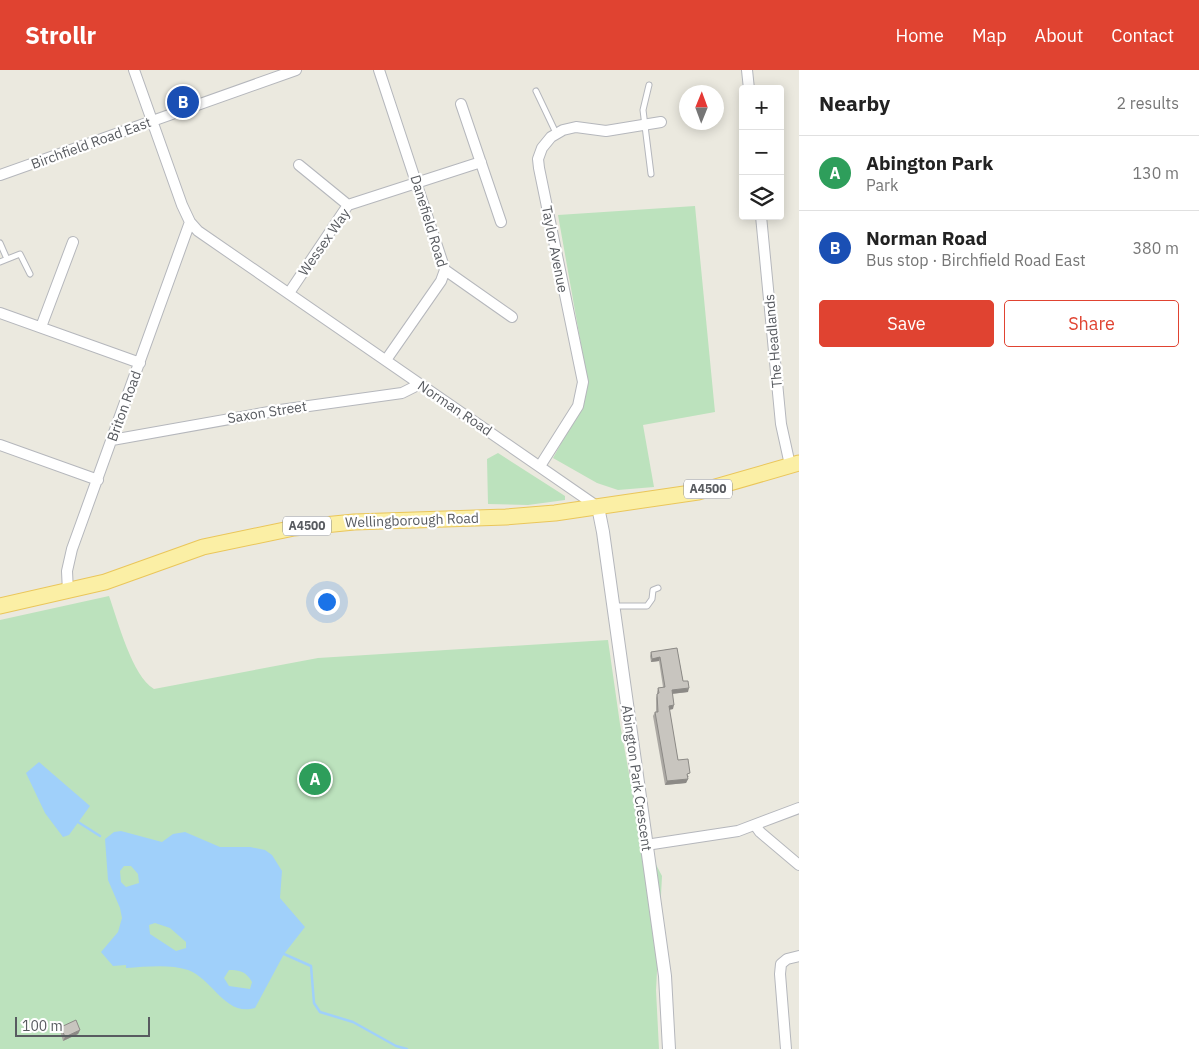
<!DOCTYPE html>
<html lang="en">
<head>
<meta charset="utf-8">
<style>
	:root { --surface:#fff; --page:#f6f6f6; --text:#222; --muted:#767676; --line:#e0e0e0; --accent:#e04331 }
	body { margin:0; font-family:"IBM Plex Sans",sans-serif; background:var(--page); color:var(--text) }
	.controls { position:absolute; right:15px; top:15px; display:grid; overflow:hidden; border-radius:5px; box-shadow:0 2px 12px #0003 }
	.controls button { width:45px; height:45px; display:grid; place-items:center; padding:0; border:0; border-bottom:1px solid var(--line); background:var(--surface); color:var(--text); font:25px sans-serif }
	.compass { position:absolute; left:679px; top:15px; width:45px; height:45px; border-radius:50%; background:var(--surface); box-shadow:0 2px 12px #0003; rotate:1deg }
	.scale { position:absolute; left:15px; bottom:12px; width:135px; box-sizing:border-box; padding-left:5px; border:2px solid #585b60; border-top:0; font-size:14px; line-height:18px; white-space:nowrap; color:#585b60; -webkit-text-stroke:4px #fff; paint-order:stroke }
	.you { position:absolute; left:326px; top:531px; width:18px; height:18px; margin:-12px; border:4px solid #fff; border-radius:50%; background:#1a73e8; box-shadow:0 0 0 8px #1a73e833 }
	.badge { display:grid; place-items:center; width:32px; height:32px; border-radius:50%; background:var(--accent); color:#fff; font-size:16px; font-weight:700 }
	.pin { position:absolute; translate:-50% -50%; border:2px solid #fff; box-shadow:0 1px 5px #0006 }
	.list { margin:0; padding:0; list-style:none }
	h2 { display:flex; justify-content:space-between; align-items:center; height:65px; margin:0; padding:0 20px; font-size:21px }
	h2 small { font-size:16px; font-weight:400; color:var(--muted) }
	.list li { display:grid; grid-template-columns:32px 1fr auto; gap:15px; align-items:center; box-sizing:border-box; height:75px; padding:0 20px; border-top:1px solid var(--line) }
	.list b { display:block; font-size:19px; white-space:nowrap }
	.list p { margin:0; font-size:16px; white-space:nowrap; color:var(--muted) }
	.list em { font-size:16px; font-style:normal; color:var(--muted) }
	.actions { display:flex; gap:10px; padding:15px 20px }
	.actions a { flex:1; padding:11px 0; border:1px solid var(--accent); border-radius:5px; text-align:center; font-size:18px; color:var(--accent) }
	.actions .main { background:var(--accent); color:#fff }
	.icon { flex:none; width:28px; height:28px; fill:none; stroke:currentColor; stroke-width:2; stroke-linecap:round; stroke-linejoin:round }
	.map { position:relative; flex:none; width:799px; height:979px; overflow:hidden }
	header { display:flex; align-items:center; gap:30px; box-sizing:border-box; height:70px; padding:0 25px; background:var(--accent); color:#fff }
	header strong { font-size:24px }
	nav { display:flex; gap:28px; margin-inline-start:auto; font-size:18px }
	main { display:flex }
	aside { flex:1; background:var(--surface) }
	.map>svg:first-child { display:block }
	.green { fill:#bce2bd }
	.water { fill:#a0d0fa; fill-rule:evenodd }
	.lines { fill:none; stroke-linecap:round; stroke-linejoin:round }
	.stream { stroke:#a0d0fa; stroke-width:2.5 }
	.service-casing { stroke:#b5b7bc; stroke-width:7 }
	.minor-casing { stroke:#b5b7bc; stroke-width:12 }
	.tertiary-casing { stroke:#b5b7bc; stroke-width:14 }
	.primary-casing { stroke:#eac65a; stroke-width:17 }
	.service { stroke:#fff; stroke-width:5 }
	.minor { stroke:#fff; stroke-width:10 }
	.tertiary { stroke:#fff; stroke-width:12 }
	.primary { stroke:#fbefa5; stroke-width:15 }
	.wall { fill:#aca9a4 }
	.shaded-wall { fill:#8c8a86 }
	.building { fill:#c8c5bf; stroke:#8c8a86 }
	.labels { text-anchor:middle; stroke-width:4.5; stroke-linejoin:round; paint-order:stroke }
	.shield { fill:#fff; stroke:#8a8c90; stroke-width:1 }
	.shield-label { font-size:12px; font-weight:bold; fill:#585b60 }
	.street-label { font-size:14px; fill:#585b60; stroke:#fff }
</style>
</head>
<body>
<header>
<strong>Strollr</strong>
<nav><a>Home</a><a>Map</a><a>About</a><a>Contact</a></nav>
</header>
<main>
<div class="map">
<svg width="799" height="979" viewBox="0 0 799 979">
	<rect width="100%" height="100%" fill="#ebe9df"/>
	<!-- green -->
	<path class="green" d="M 695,136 L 715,342 L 643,355 L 654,417 L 618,420 L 597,413 L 553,388 L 579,341 L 585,297 L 558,145 Z
		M 498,383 L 565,426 L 565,430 L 528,435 L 488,434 L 487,389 Z
		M 109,526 C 118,551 132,606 154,619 L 318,588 L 608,570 L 620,654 L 640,764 L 662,806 L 656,920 L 659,979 L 0,979 L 0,550 Z"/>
	<!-- water -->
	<path class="water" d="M 39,692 L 90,736 L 69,765 L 63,767 L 45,743 L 26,703 Z
		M 121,761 L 162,772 L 173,764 L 185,762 L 220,777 L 250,777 L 265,780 L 272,785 L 282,801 L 280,828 L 305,857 L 284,884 L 255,938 C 225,947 213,909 188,900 C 169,894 146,897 126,898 L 126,895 L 113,896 L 101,882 L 118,862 L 122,848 L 120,838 L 108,810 L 105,769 L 114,762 ZM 124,796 L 131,796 L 138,804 L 139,813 L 126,817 L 121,812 L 120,801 ZM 155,853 L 170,858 L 186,872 L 186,878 L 176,881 L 150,864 L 149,855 ZM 229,900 C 241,900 246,902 252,912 L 250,919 L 229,916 L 224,908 Z"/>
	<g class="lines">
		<!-- stream -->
		<path class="stream" d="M 78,752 L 100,766
			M 284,884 L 311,896 L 314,933 L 320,942 L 353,952 L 396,976 L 407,979"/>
		<!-- service casing -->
		<g class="service-casing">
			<path id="service" d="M 649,15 L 643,40 L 651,104
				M 536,21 L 556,63
				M 0,173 L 7,189
				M 0,192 L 20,184 L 30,204
				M 614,536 L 647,536 L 652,529 L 653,520 L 658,518"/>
		</g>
		<!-- minor casing -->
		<g class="minor-casing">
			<path id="minor" d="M 134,0 L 182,135 L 190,152 L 198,161 L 598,437
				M 379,0 L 445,200 L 441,211 L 386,290
				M 747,0 L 749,19
				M 461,34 L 501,152
				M 299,95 L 348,135
				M 0,105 L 296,0
				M 761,146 L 781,354 L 790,395
				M 445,200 L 512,247
				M 289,223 L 348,135 L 481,92
				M 0,243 L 140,293
				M 41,257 L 73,172
				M 112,370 L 280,340 L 402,323 L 420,314
				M 0,375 L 98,410
				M 540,396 L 578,336 L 583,312 L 539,98 L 538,89 L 542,78 L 551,67 L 563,60 L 576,57 L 606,61 L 661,52
				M 68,522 L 67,501 L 72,479 L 190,152
				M 755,755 L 760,762 L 799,795
				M 646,775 L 738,761 L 799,738
				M 786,979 L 780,904 L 781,894 L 787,889 L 799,886"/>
		</g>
		<!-- tertiary casing -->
		<g class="tertiary-casing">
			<path id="tertiary" d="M 598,437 L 603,462 L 665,906 L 669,979"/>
		</g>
		<!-- primary casing -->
		<g class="primary-casing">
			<path id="primary" d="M 0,536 L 105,512 L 203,477 L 294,458 L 354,452 L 506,447 L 555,443 L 698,422 L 799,393"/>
		</g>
		<!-- service -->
		<use href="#service" class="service"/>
		<!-- minor -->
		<use href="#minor" class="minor"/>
		<!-- tertiary -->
		<use href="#tertiary" class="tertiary"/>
		<!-- primary -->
		<use href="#primary" class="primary"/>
	</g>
	<!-- wall -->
	<path class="wall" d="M 677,578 L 683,611 L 688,622 L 672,624 L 673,639 L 669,640 L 678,690 L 689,707 L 687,707 L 688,709 L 686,713 L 665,715 L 653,646 L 655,642 L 656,642 L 656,628 L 657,624 L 657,622 L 658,618 L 663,617 L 659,591 L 651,592 L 650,586 L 651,582 Z
		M 61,957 L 80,960 L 78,964 L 63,971 L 60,961 Z"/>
	<!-- shaded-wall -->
	<path class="shaded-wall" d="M 660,587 L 659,591 L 651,592 L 652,589 Z
		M 689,618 L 688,622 L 670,624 L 672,620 Z
		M 674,635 L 673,639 L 667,640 L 669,636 Z
		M 688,709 L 686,713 L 665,715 L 667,711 Z
		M 80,960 L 78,964 L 63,971 L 65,967 Z"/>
	<!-- building -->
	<path class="building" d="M 677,578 L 683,611 L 688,611 L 689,618 L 672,620 L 674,635 L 669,636 L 678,690 L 688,689 L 690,703 L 687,704 L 688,709 L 667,711 L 655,642 L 658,642 L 657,624 L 659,623 L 658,618 L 665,617 L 660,587 L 652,589 L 651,582 Z
		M 76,950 L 80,960 L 65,967 L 61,957 Z"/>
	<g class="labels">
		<!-- shield labels -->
		<g class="shield">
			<rect x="684" y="409.5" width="48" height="19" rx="4"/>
			<rect x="283" y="446.5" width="48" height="19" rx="4"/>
		</g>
		<g class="shield-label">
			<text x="708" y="423">A4500</text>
			<text x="307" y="460">A4500</text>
		</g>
		<!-- street labels -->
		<g class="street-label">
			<text transform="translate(91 73) rotate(-20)" y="5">Birchfield Road East</text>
			<text transform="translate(429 151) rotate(73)" y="5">Danefield Road</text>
			<text transform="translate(324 172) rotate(-55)" y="5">Wessex Way</text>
			<text transform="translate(555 179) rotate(79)" y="5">Taylor Avenue</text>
			<text transform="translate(773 271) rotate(-95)" y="5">The Headlands</text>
			<text transform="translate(124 336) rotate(-70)" y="5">Briton Road</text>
			<text transform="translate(455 338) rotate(34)" y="5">Norman Road</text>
			<text transform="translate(267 342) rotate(-9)" y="5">Saxon Street</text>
			<text transform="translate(412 450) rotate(-2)" y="5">Wellingborough Road</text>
			<text transform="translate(637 708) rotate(82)" y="5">Abington Park Crescent</text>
		</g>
	</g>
</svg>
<div class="controls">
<button>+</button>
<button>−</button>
<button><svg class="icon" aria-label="layers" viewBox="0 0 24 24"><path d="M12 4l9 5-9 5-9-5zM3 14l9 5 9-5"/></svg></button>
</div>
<svg class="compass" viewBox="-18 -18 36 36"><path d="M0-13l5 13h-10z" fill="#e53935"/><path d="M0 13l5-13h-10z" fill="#767676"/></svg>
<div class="scale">100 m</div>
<div class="you"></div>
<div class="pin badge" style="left:315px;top:709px;background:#2e9e5b">A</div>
<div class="pin badge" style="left:183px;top:32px;background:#1a4fb4">B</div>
</div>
<aside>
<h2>Nearby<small>2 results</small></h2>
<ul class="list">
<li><span class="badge" style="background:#2e9e5b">A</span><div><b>Abington Park</b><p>Park</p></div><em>130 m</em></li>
<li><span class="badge" style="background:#1a4fb4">B</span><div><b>Norman Road</b><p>Bus stop · Birchfield Road East</p></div><em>380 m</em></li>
</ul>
<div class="actions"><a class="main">Save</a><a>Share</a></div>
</aside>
</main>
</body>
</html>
